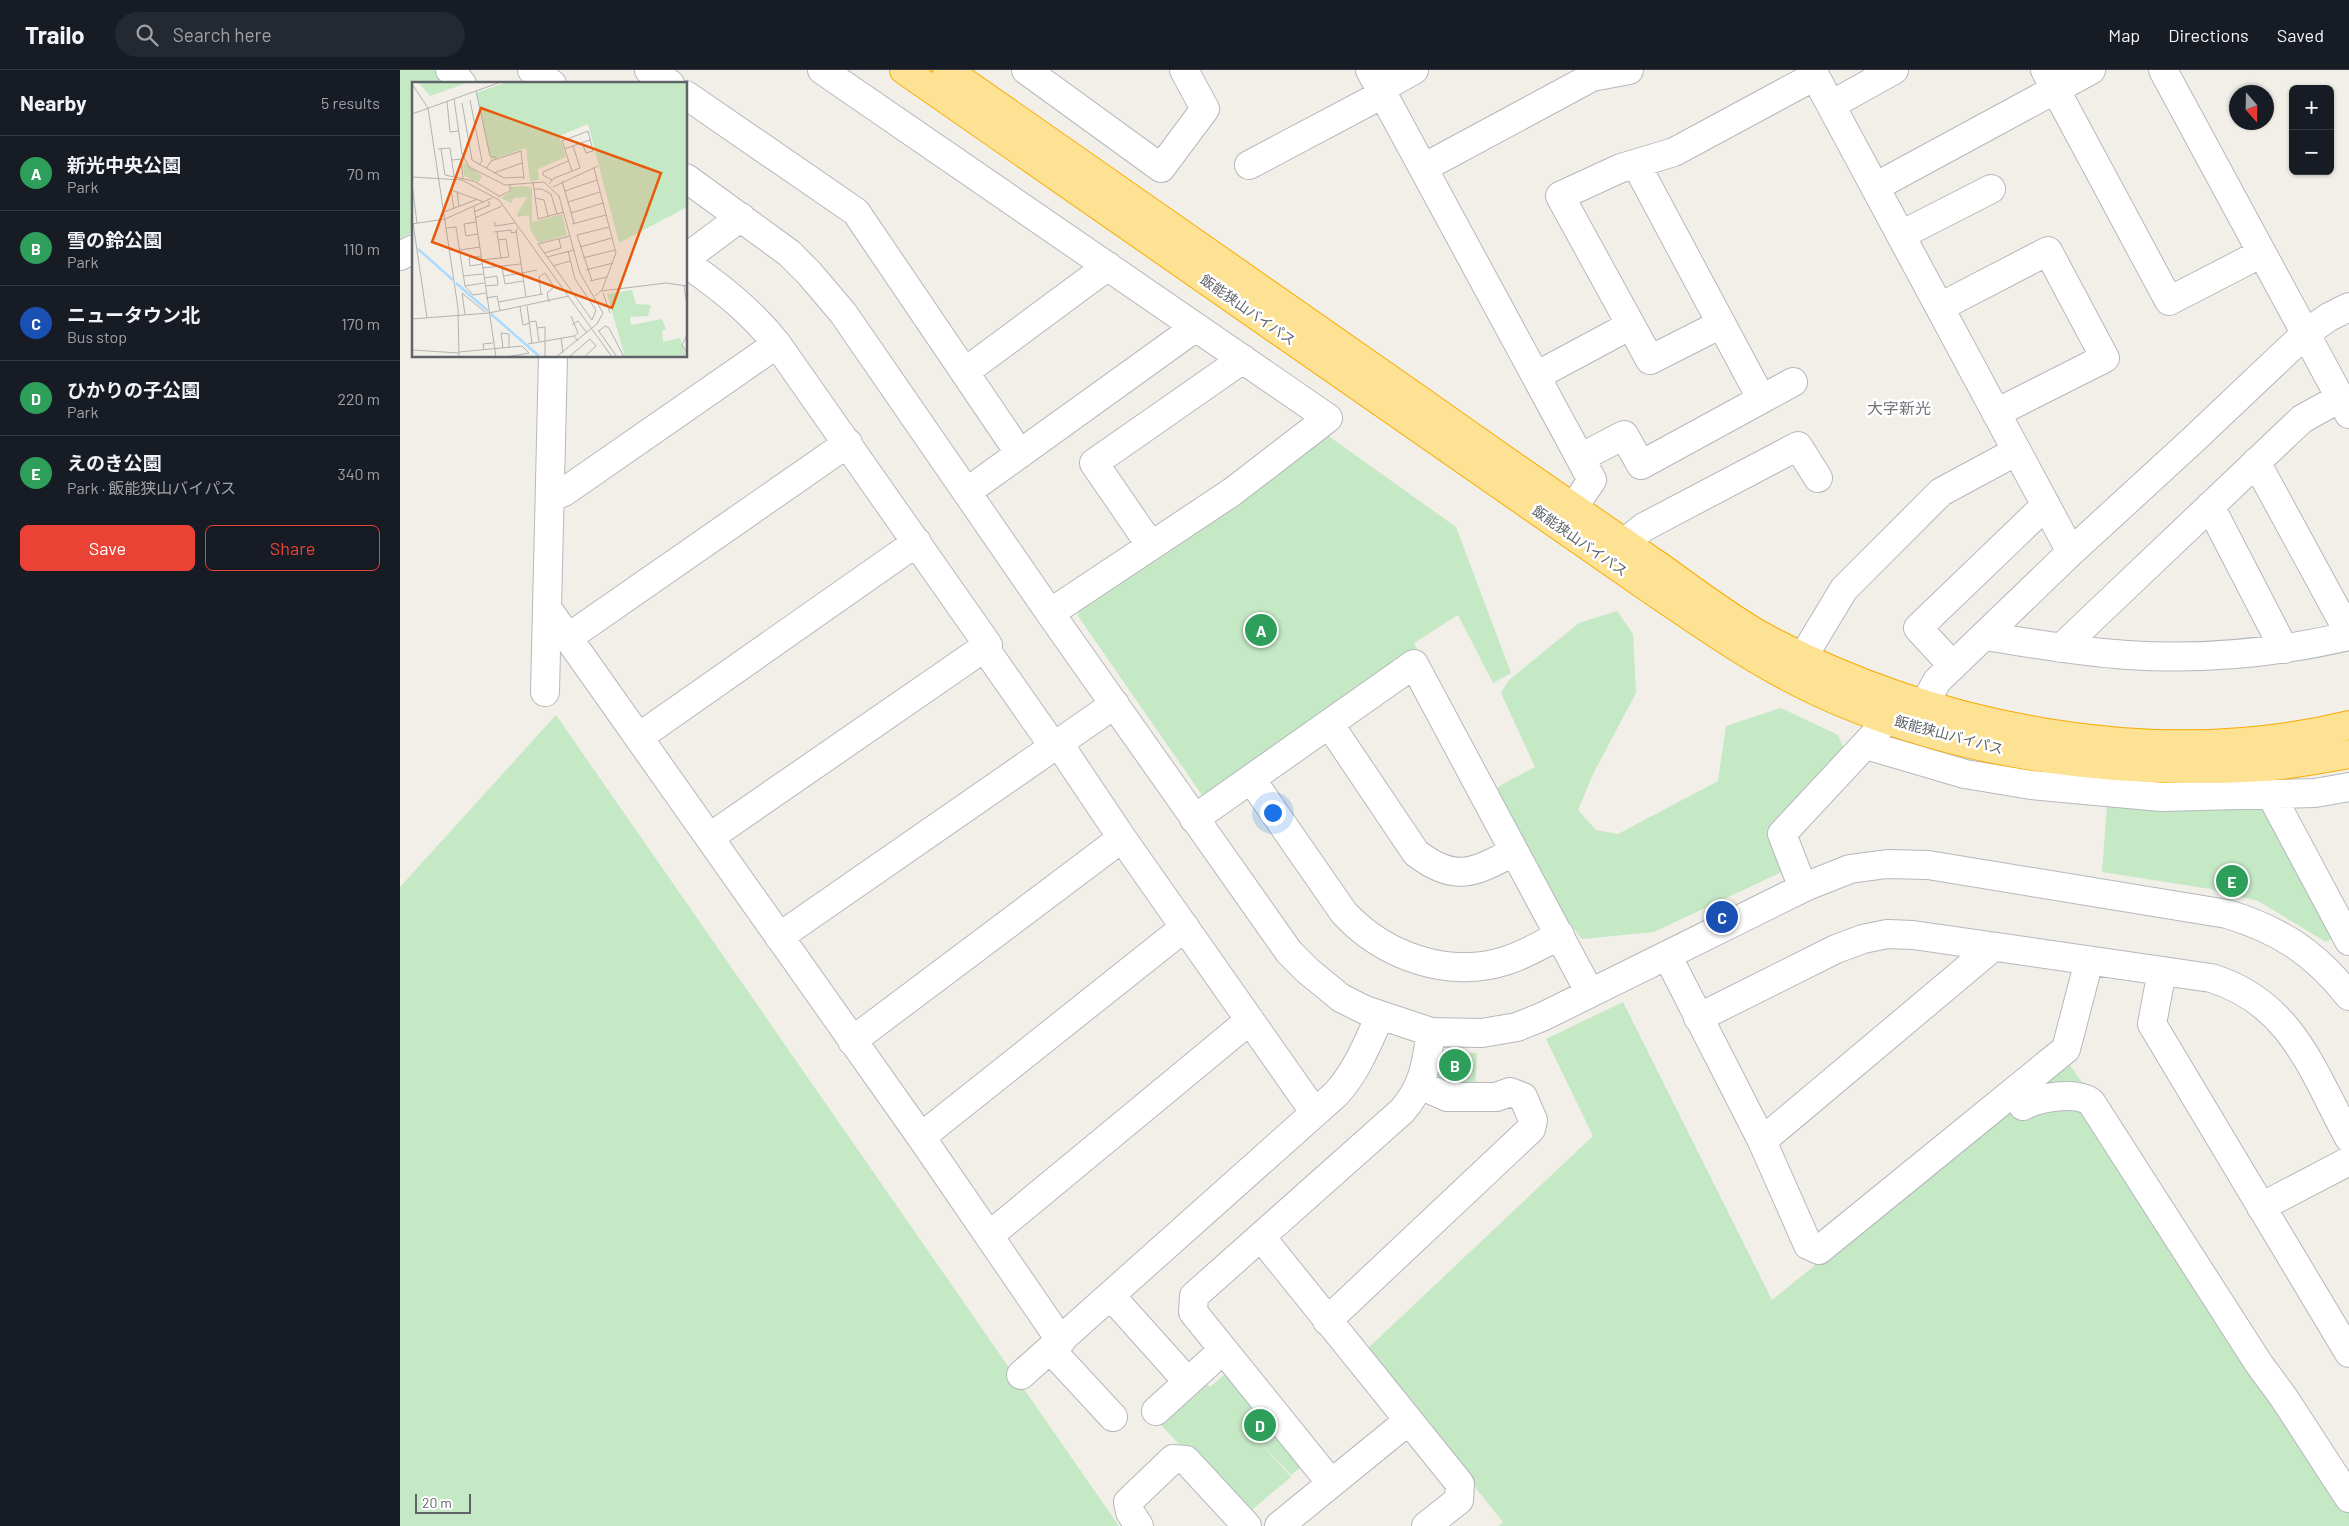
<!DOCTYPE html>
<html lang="en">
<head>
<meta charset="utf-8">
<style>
	:root { --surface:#171b24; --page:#242831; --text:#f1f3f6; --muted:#9ea1a6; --line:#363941; --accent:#ea4335 }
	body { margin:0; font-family:Barlow,"Noto Sans JP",sans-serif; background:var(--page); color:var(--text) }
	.controls { position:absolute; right:15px; top:15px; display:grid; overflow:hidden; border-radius:8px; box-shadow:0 1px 4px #0004 }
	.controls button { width:45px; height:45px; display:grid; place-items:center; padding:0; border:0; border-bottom:1px solid var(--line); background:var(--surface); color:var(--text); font:25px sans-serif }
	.compass { position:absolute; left:1829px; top:15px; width:45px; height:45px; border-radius:50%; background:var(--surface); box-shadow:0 1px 4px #0004; rotate:160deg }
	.scale { position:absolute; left:15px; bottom:12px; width:56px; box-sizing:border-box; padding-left:5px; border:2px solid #5f6368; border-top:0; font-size:14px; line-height:18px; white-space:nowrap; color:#5f6368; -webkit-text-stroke:4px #fff; paint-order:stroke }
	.you { position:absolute; left:872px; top:742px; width:18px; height:18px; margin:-12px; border:4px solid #fff; border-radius:50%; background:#1a73e8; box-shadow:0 0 0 8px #1a73e833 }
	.badge { display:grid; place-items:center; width:32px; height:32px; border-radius:50%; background:var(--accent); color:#fff; font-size:16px; font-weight:700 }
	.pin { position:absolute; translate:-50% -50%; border:2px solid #fff; box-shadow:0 1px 5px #0006 }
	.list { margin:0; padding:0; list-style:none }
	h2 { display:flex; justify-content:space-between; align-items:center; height:65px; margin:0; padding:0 20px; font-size:21px }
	h2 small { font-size:16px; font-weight:400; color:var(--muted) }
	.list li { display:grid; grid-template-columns:32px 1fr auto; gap:15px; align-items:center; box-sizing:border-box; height:75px; padding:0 20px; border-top:1px solid var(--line) }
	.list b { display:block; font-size:19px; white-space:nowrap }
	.list p { margin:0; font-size:16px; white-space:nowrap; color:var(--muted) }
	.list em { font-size:16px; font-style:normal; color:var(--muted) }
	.actions { display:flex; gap:10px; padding:15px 20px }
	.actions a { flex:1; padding:11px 0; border:1px solid var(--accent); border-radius:8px; text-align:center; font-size:18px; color:var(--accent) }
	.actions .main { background:var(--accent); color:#fff }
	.icon { flex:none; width:28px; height:28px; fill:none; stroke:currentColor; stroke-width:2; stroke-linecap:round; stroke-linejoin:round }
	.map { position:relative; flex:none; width:1949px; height:1456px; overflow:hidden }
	header { display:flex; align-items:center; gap:30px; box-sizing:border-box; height:70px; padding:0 25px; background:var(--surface); border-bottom:1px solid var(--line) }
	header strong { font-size:24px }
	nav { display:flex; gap:28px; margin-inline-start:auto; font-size:18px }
	.search { width:350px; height:45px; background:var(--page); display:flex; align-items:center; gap:12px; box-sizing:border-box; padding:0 18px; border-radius:28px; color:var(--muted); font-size:19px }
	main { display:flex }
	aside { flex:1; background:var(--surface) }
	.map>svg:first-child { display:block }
	.green { fill:#c5e8c5 }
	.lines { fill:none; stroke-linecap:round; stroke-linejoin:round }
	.minor-casing { stroke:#b5b8bc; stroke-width:30 }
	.highway-casing { stroke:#f9ab00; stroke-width:30 }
	.minor { stroke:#fff; stroke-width:28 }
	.highway { stroke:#fde293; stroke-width:28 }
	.labels { text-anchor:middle; stroke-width:5; stroke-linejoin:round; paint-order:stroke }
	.street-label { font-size:14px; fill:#5f6368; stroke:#fff }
	.quarter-label { font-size:16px; fill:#70757a; stroke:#fff }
	.inset-river { fill:none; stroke:#aadaff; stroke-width:2.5 }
	.inset-road { fill:none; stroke:#b3b3b1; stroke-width:1 }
	.view { fill:#e8590c; fill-opacity:0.15; stroke:#e8590c; stroke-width:2.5 }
	.inset-edge { fill:none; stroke:#5f6368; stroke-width:2.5 }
</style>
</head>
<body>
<header>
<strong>Trailo</strong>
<div class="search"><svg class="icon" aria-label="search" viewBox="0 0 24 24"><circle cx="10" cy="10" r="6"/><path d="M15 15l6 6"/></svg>Search here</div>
<nav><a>Map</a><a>Directions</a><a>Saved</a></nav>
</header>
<main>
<aside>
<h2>Nearby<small>5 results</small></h2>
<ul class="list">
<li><span class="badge" style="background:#2e9e5b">A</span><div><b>新光中央公園</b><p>Park</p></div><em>70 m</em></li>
<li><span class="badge" style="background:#2e9e5b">B</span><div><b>雪の鈴公園</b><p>Park</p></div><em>110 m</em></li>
<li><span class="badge" style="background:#1a4fb4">C</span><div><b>ニュータウン北</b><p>Bus stop</p></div><em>170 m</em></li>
<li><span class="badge" style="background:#2e9e5b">D</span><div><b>ひかりの子公園</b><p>Park</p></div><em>220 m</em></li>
<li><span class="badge" style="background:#2e9e5b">E</span><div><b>えのき公園</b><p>Park · 飯能狭山バイパス</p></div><em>340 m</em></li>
</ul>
<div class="actions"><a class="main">Save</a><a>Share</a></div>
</aside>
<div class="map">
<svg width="1949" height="1456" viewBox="0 0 1949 1456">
	<rect width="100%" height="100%" fill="#f1efe8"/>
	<!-- green -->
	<path class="green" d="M 0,0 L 35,0 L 45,14 L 14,14 L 14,161 L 0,169 Z
		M 927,365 L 1056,457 L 1111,603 L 1093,613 L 1058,545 L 1014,573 L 1018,581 L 810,727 L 802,725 L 678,546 L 680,538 Z
		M 1217,541 L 1233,564 L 1236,623 L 1194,702 L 1178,740 L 1196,760 L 1218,764 L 1318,711 L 1326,656 L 1381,638 L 1438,665 L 1446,683 L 1375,756 L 1390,798 L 1254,862 L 1182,869 L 1153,832 L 1095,728 L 1099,716 L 1135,697 L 1101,623 L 1109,610 L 1179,553 Z
		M 156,645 L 719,1456 L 0,1456 L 0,817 Z
		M 1707,736 L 1859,736 L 1869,742 L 1937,865 L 1926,872 L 1858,831 L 1810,819 L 1702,802 Z
		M 1223,932 L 1372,1230 L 1667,991 L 1696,1032 L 1949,1421 L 1949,1456 L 1099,1456 L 1103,1452 L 965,1281 L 1193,1066 L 1146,969 Z
		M 1035,982 L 1077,983 L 1075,1019 L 1035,1015 Z
		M 831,1299 L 905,1394 L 891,1405 L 855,1367 L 891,1407 L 846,1445 L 760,1354 L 804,1311 L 810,1317 Z"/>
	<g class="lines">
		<!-- minor casing -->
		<g class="minor-casing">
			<path id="minor" d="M 50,0 L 62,14
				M 132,0 L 152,14
				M 249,0 L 270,14
				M 422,0 L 928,348 L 832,422 L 650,543
				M 626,0 L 761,98 L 805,39 L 784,0
				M 970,0 L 1192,410 L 1173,438
				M 1412,0 L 1671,482
				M 1645,0 L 1769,231 L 1862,183
				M 1763,0 L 1949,344
				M 980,19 L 1014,0
				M 286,25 L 456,142 L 620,384
				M 1431,35 L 1494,0
				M 1236,94 L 1361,328
				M 849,95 L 983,24
				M 1023,98 L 1192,7 L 1229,0
				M 286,108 L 389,183 L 409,203 L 443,243 L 650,543 L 889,882 L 908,901 L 941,928 L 965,940 L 1031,962 L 1082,963 L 1117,957 L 1144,946 L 1407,816 L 1450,799 L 1487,794 L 1528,795 L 1827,844 C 1880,860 1915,883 1949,926
				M 1475,117 L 1691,0
				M 1501,165 L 1591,119
				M 0,186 L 14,179
				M 286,188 L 341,147
				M 286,193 C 320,217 351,241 377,274 L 588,575 L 310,767
				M 1540,237 L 1648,181 L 1705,288 L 1596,343
				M 1321,254 L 1250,290 L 1160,126 L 1221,98 L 1274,82 L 1415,6
				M 153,286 L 147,538 L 521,1067 L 661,1271
				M 566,301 L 708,196
				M 1136,306 L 1231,255
				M 1180,388 L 1224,365 L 1241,395 L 1393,312
				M 1856,392 L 1949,563
				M 568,421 L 796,257
				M 150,428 L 164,422 L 377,274
				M 1810,436 L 1884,579
				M 1224,473 L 1244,457 L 1398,376 L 1418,408
				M 751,476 L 694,393 L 843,289
				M 1584,566 C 1631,573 1679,582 1727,585 C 1802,590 1876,583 1949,566
				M 169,567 L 448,373
				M 584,577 L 654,677
				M 1661,578 L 1902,349 L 1940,328
				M 1403,587 L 1444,519 L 1541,422 L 1617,381
				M 1553,596 L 1518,558 L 1646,435
				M 145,622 L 147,538
				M 1525,633 L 1537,611 L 1671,482 L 1793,370 L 1906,263 L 1929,247 L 1949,237
				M 930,655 L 1016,783 C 1055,813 1074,803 1113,782
				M 239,667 L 517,472
				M 659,674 L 722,768 L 915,1043
				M 1466,675 L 1565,704 L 1631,715 L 1761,727 L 1915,723 L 1949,717
				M 851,709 L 944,843 C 984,886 1049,910 1108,890 C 1126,884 1143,874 1160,865
				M 1871,725 L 1949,871
				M 794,749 L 1014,594 L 1190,923
				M 1403,818 L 1382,764 L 1477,662
				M 379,867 L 715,634
				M 1267,885 L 1362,1071 L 1408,1175 L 1419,1180 L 1666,979 L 1689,891
				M 1762,901 L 1752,954 L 1949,1283
				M 1298,948 L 1436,879 L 1463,869 L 1487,864 L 1513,865 L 1811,908 C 1891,932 1912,1000 1949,1068
				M 452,971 L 722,768
				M 1623,1036 C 1639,1027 1676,1021 1691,1032 L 1859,1294 L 1884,1328 L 1949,1428
				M 521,1067 L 785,857
				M 1362,1071 L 1593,877
				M 1861,1137 L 1949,1091
				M 590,1165 L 850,950
				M 861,1167 L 1060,1414 L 1059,1430 L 1026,1456
				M 711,1226 L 788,1312
				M 927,1251 L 1131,1059 L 1133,1050 L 1123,1027 L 1110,1022 L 1096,1027 L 1047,1027 L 1020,1015
				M 651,1280 L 713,1347
				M 621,1305 L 936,1024 C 957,1001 967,974 980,946
				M 756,1341 L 823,1280
				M 931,1413 L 793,1242 L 794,1226 L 1002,1041 C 1024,1016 1026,994 1031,962
				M 739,1456 L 730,1442 L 728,1432 L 773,1389 L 786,1390 L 847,1456
				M 879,1456 L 1008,1351"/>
		</g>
		<!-- highway casing -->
		<g class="highway-casing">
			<path id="highway" d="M 504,0 L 1244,515 C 1300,553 1356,593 1418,622 C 1535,676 1670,700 1799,699 C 1827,699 1855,699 1882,695 C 1904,692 1927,688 1949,684
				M 547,0 C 705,110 863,221 1021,331 C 1100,387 1179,442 1259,496 C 1291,519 1324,544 1358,564 C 1530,659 1757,702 1949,655"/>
		</g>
		<!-- minor -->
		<use href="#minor" class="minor"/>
		<!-- highway -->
		<use href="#highway" class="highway"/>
	</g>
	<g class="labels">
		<!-- street labels -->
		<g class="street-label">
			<text transform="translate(848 240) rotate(35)" y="5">飯能狭山バイパス</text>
			<text transform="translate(1180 471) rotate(35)" y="5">飯能狭山バイパス</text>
			<text transform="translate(1549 665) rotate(15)" y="5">飯能狭山バイパス</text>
		</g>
		<!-- quarter labels -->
		<g class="quarter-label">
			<text x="1499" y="344">大字新光</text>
		</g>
	</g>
	<!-- overview -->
	<g transform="translate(12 12)">
		<rect width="275" height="275" fill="#f1efe8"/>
		<path d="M 6,0 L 58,0 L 18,14 ZM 95,0 L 275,0 L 275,125 L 207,161 L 176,42 L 147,54 L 154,75 L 126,87 L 127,98 L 118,99 L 114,66 L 79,78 L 64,11 ZM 51,80 L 70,94 L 67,100 L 52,94 ZM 113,104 L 120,106 L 120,140 L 150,132 L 155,153 L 127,161 L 118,148 L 117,133 L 106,135 L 105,132 L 115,115 L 102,116 L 99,121 L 89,116 L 98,110 L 98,105 ZM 220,208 L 224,222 L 239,223 L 236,234 L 218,235 L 219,243 L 250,237 L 254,247 L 250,249 L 251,260 L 268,256 L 274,275 L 213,275 L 195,212 Z" fill="#c5e8c5"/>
		<path class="inset-river" d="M 6,167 L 41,198M 44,201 L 76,229M 79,232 L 127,274"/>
		<path class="inset-road" d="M 0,2 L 16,26 L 46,226 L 47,275M 64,9 L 78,74 L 85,76M 42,17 L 50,72 L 57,85 L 93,103 L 132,100 L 147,114 L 168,191 L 191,231 L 185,242 L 144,275M 58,18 L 70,79 L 67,83M 35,19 L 38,50 L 47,49M 50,21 L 60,78 L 92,96 L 112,95M 0,32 L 89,0M 26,67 L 38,66 L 42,94M 29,67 L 33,93 L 62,99 L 87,114M 152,67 L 178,58M 40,78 L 49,77 L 51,96M 182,86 L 204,171 L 190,208 L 183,214M 74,87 L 79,79 L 109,69 L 112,97M 160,89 L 150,59 L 176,49 L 181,69 L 174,71 L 170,61M 82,91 L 110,81M 0,95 L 50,98 L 87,118 L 200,275M 140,98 L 131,93 L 131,90 L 156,79M 150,99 L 162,141M 121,100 L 126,137 L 152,130M 0,102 L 5,141M 137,102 L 142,96 L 168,86 L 161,64M 141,105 L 186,84M 122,107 L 130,107 L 139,112 L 145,132M 45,109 L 47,125M 153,109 L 185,98M 86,115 L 98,109 L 98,103M 123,116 L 132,118 L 136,134M 156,120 L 188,110M 62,125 L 84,275M 42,127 L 39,108 L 72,120M 32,130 L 66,117M 62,130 L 78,123 L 76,119M 159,131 L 191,121M 63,136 L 90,124M 64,140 L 52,142 L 54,154 L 66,152M 83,140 L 83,144 L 103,141M 1,141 L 15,236M 0,142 L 33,137 L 80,116M 160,142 L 194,133M 34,146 L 44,145 L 53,204 L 72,201M 106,146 L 104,148 L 114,215M 82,150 L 99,148 L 99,151 L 104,150M 85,150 L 89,176M 168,165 L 200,156M 48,168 L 68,165M 156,169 L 163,197 L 184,228 L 180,238 L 126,162 L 158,154M 132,171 L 149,166 L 147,157M 69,174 L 57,176 L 58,184 L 70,182M 135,175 L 162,168M 171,176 L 203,168M 69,178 L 97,175 L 94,157 L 86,158M 141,184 L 158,179M 90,185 L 93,202 L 111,199M 70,186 L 109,182M 174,188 L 201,181M 110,191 L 125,188M 51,194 L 71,192M 91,194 L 110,191M 72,196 L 85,194 L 86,203 L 73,204M 178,199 L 195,195M 180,199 L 165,153 L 197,145M 272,203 L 275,224M 53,204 L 61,213 L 74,211M 189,209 L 254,201 L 275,204M 191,211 L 198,231M 129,212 L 127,195 L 133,191 L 142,205 L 135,211 L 137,220M 74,216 L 85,214 L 88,229M 86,220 L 131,212M 115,224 L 120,261M 108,225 L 111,243 L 118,241M 53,233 L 50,211 L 73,230M 159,234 L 166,251 L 162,254M 0,237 L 77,231 L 157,214M 117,240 L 124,239 L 127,259M 160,243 L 166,239 L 175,251M 125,246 L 133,245 L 133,275M 186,248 L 205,275M 187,249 L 193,244 L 197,246 L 212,275M 275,253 L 270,263 L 275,271M 149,256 L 151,271M 116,262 L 162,254 L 166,259M 91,266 L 89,251 L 97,252 L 97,266M 0,268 L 47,271M 72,268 L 71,262 L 81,261M 47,270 L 110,264 L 117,271 L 94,275M 157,275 L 178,257 L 184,264 L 172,275"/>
		<path class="view" d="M 69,26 L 249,91 L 200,226 L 20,160 Z"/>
		<rect width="275" height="275" class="inset-edge"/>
	</g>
</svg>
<div class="controls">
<button>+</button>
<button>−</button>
</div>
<svg class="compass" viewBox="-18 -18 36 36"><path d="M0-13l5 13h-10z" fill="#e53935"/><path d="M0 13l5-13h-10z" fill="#9ea1a6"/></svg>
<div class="scale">20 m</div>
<div class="you"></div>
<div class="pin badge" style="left:861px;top:560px;background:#2e9e5b">A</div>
<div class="pin badge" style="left:1055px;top:995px;background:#2e9e5b">B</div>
<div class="pin badge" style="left:1322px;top:847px;background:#1a4fb4">C</div>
<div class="pin badge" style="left:860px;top:1355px;background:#2e9e5b">D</div>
<div class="pin badge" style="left:1832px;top:811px;background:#2e9e5b">E</div>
</div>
</main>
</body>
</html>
